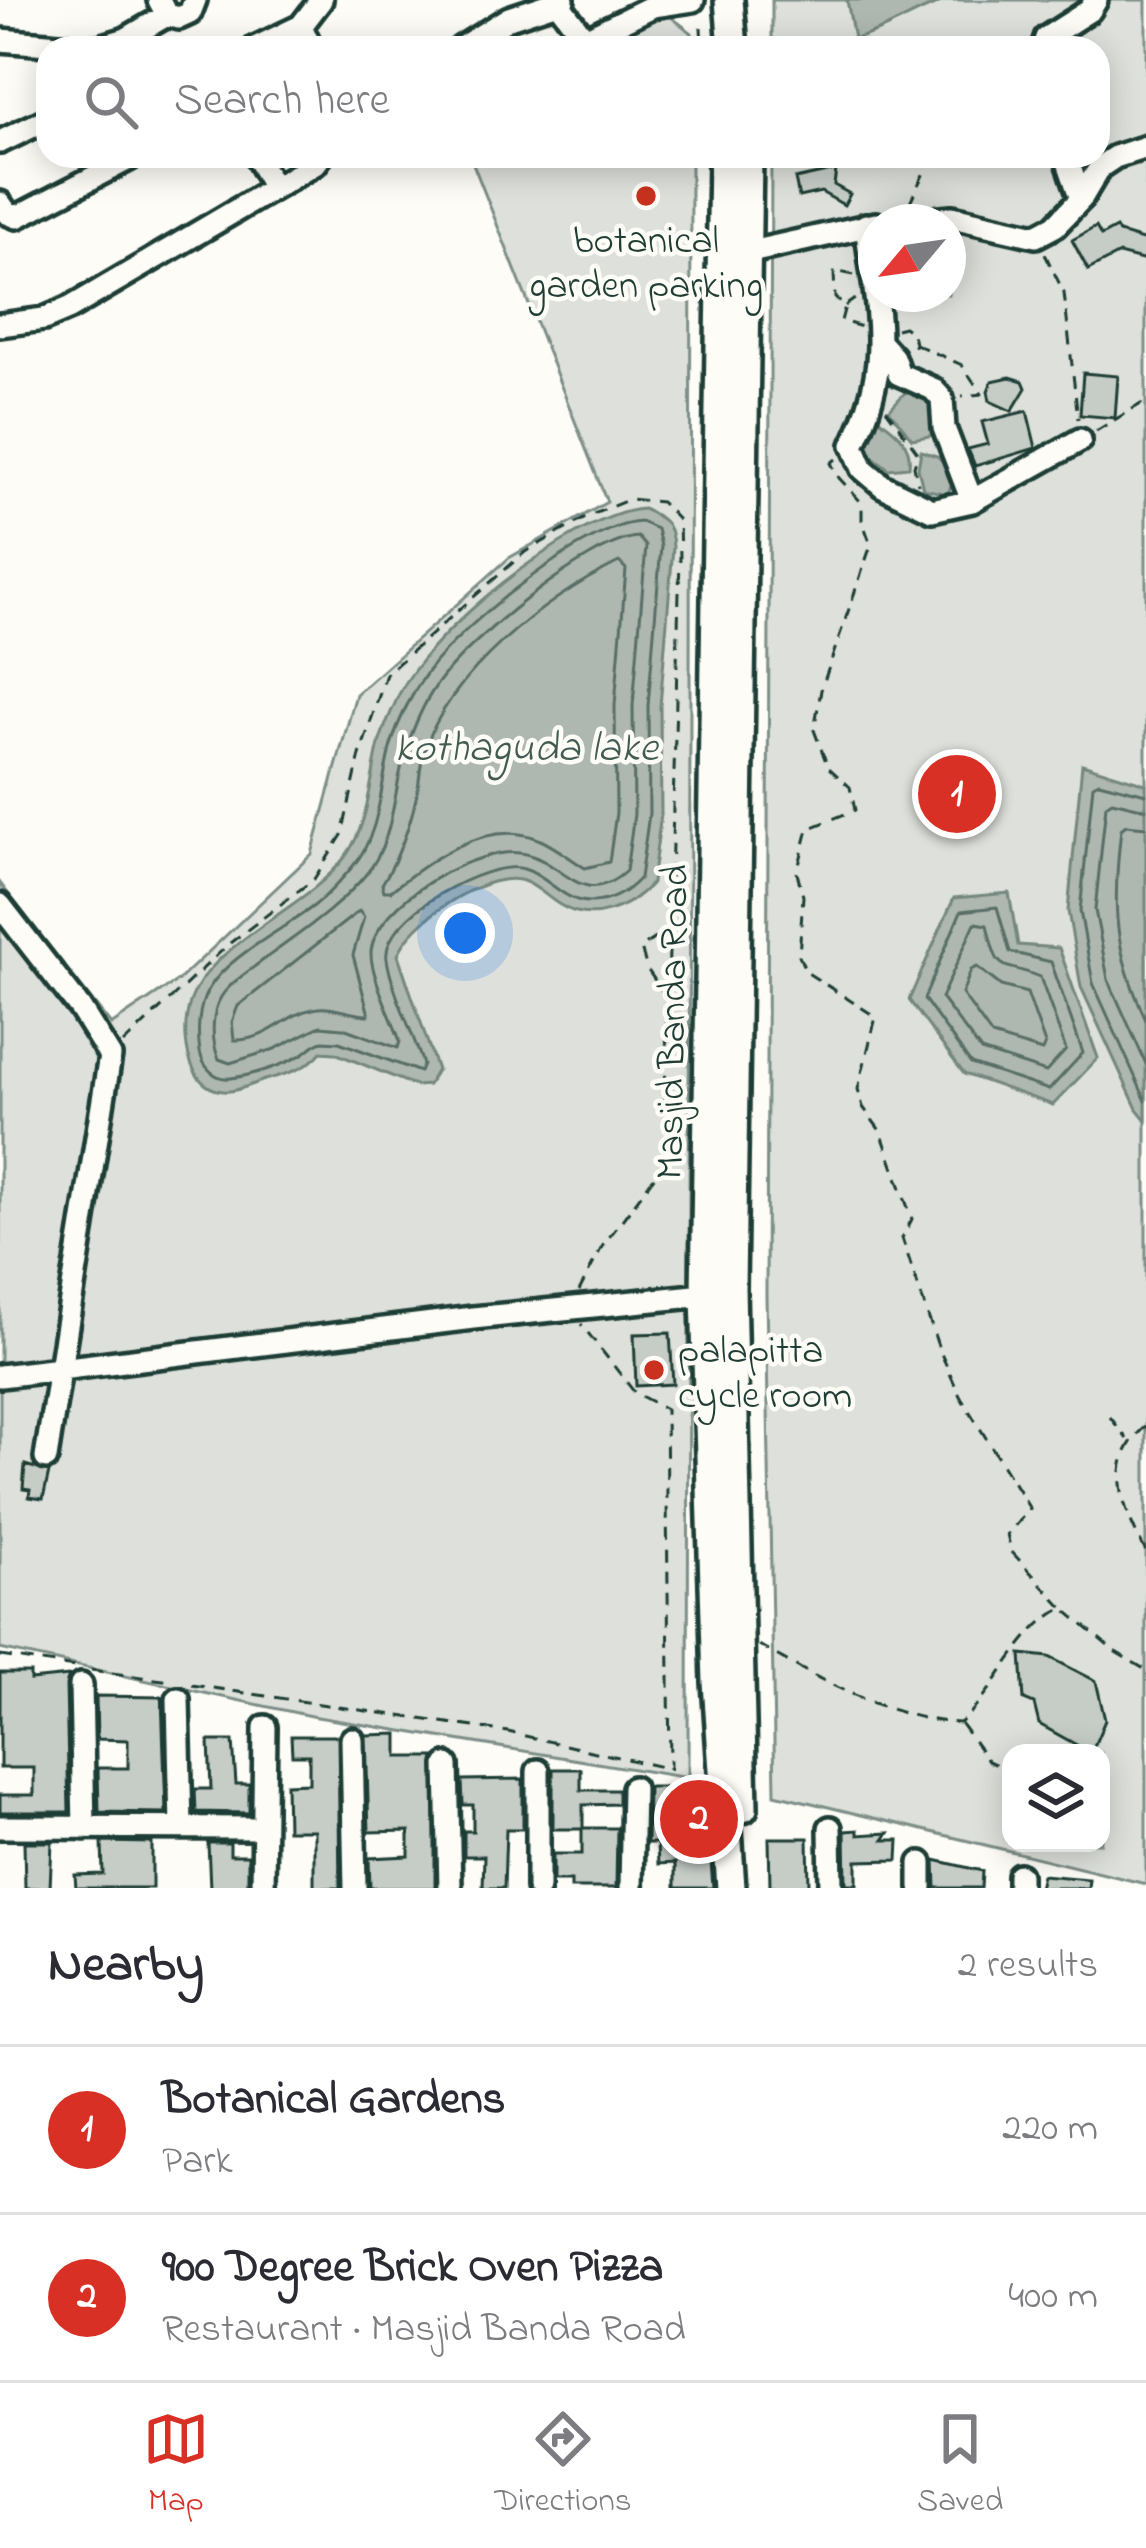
<!DOCTYPE html>
<html lang="en">
<head>
<meta charset="utf-8">
<style>
	:root { --surface:#fff; --page:#f2f2f3; --text:#2b2b33; --muted:#7c7c81; --line:#e1e1e2; --accent:#d93025 }
	body { margin:0; font-family:"Indie Flower",sans-serif; background:var(--page); color:var(--text) }
	.controls { position:absolute; right:36px; bottom:36px; display:grid; overflow:hidden; border-radius:24px; box-shadow:0 6px 30px #0003 }
	.controls button { width:108px; height:108px; display:grid; place-items:center; padding:0; border:0; border-bottom:3px solid var(--line); background:var(--surface); color:var(--text); font:60px sans-serif }
	.compass { position:absolute; left:858px; top:204px; width:108px; height:108px; border-radius:50%; background:var(--surface); box-shadow:0 6px 30px #0003; rotate:241deg }
	.you { position:absolute; left:465px; top:933px; width:42px; height:42px; margin:-30px; border:9px solid #fff; border-radius:50%; background:#1a73e8; box-shadow:0 0 0 18px #1a73e833 }
	.badge { display:grid; place-items:center; width:78px; height:78px; border-radius:50%; background:var(--accent); color:#fff; font-size:39px; font-weight:700 }
	.pin { position:absolute; translate:-50% -50%; border:6px solid #fff; box-shadow:0 3px 12px #0006 }
	.list { margin:0; padding:0; list-style:none }
	h2 { display:flex; justify-content:space-between; align-items:center; height:156px; margin:0; padding:0 48px; font-size:51px }
	h2 small { font-size:39px; font-weight:400; color:var(--muted) }
	.list li { display:grid; grid-template-columns:78px 1fr auto; gap:36px; align-items:center; box-sizing:border-box; height:168px; padding:0 48px; border-top:3px solid var(--line) }
	.list b { display:block; font-size:45px; white-space:nowrap }
	.list p { margin:0; font-size:39px; white-space:nowrap; color:var(--muted) }
	.list em { font-size:39px; font-style:normal; color:var(--muted) }
	.icon { flex:none; width:66px; height:66px; fill:none; stroke:currentColor; stroke-width:2; stroke-linecap:round; stroke-linejoin:round }
	.map { position:relative; flex:none; width:1146px; height:1888px; overflow:hidden }
	.search { position:absolute; background:var(--surface); box-shadow:0 6px 30px #0003; left:36px; right:36px; top:36px; height:132px; display:flex; align-items:center; gap:30px; box-sizing:border-box; padding:0 42px; border-radius:36px; color:var(--muted); font-size:45px }
	.sheet { height:492px; background:var(--surface) }
	nav { display:flex; justify-content:space-around; align-items:center; box-sizing:border-box; height:168px; border-top:3px solid var(--line); background:var(--surface); font-size:33px; color:var(--muted) }
	nav a { display:grid; justify-items:center; gap:6px }
	nav .on { color:var(--accent) }
	.map>svg:first-child { display:block }
	.green { fill:#dde0db; stroke:#7e8e88; stroke-width:3; fill-rule:evenodd }
	.water { fill:#aeb8b1; stroke:#75877f; stroke-width:3 }
	.lines { fill:none; stroke-linecap:round; stroke-linejoin:round }
	.shore { stroke:#586e66; stroke-width:3 }
	.building { fill:#c6cdc7; stroke:#1f3d34; stroke-width:3 }
	.minor-casing { stroke:#1f3d34; stroke-width:30 }
	.major-casing { stroke:#1f3d34; stroke-width:36 }
	.path { stroke:#1f3d34; stroke-width:3; stroke-dasharray:12 9; stroke-linecap:butt }
	.minor { stroke:#fdfcf7; stroke-width:21 }
	.major { stroke:#fdfcf7; stroke-width:27 }
	.poi-dot { fill:#c8321e; stroke:#fdfcf7; stroke-width:4.5 }
	.labels { text-anchor:middle; stroke-width:9; stroke-linejoin:round; paint-order:stroke }
	.poi-label { font-size:39px; fill:#1f3d34; stroke:#fdfcf7 }
	.street-label { font-size:39px; fill:#1f3d34; stroke:#fdfcf7 }
	.water-label { font-size:42px; font-style:italic; fill:#435c53; stroke:#fdfcf7 }
</style>
</head>
<body>
<div class="map">
<svg width="1146" height="1888" viewBox="0 0 1146 1888">
	<rect width="100%" height="100%" fill="#fdfcf7"/>
	<filter id="ink" filterUnits="userSpaceOnUse"><feTurbulence type="fractalNoise" baseFrequency=".00833" numOctaves="2"/><feDisplacementMap in="SourceGraphic" scale="24" xChannelSelector="R" yChannelSelector="G"/><feConvolveMatrix kernelMatrix="1 2 1 2 8 2 1 2 1" color-interpolation-filters="sRGB"/></filter>
	<g filter="url(#ink)">
		<!-- green -->
		<path class="green" d="M 772,0 L 1146,0 L 1146,1884 L 775,1794 L 766,1295 L 771,156 L 1098,156 L 1098,48 L 772,48 ZM 876,222 L 948,222 L 948,294 L 876,294 ZM 1011,1753 L 1101,1753 L 1101,1843 L 1011,1843 Z
			M 662,10 L 692,33 L 691,48 L 597,48 Z
			M 470,156 L 691,156 L 688,1778 L 311,1716 L 0,1649 L 0,883 L 111,1025 L 181,978 L 312,854 L 356,694 L 509,558 L 607,502 Z"/>
		<!-- water -->
		<path class="water" d="M 847,0 L 947,0 C 915,11 887,31 854,39 Z
			M 910,387 L 934,399 L 938,423 L 930,436 L 912,439 L 889,410 Z
			M 878,418 C 897,431 912,443 909,467 L 889,469 L 860,447 L 863,428 Z
			M 921,451 L 937,456 L 955,473 L 948,494 L 923,489 L 918,468 Z
			M 643,509 C 664,518 672,523 673,547 L 660,707 L 661,814 L 652,883 C 629,908 592,925 560,905 C 548,898 534,883 520,880 C 483,872 410,922 398,955 L 437,1070 L 428,1085 L 416,1086 L 335,1053 L 321,1052 C 307,1069 287,1074 265,1080 C 255,1083 241,1090 230,1091 C 191,1094 182,1045 187,1015 C 197,946 305,912 345,857 C 369,825 370,780 379,744 C 383,729 390,715 396,701 C 423,636 573,514 643,509 Z
			M 1082,764 L 1146,784 L 1146,1120 L 1137,1109 L 1081,987 L 1068,911 Z
			M 1009,893 L 1018,945 L 1059,948 L 1098,1058 L 1053,1105 L 964,1074 L 909,1000 L 954,898 Z"/>
		<g class="lines">
			<!-- shore -->
			<path class="shore" d="M 641,522 L 657,529 L 661,546 L 648,706 L 649,814 L 640,878 C 627,892 610,902 591,902 C 564,903 548,876 524,869 C 488,858 380,918 387,959 C 392,992 413,1032 423,1065 L 420,1072 L 339,1042 L 323,1041 C 312,1044 310,1050 301,1055 C 284,1065 251,1076 231,1078 C 215,1080 203,1067 200,1052 C 197,1033 198,1007 208,990 C 227,956 285,929 315,905 C 329,894 342,879 353,866 C 381,834 380,783 391,745 C 399,719 412,693 428,671 C 461,626 586,524 641,522 Z
				M 638,537 L 646,546 L 633,706 L 634,814 L 626,871 C 582,910 566,864 526,854 C 480,842 375,903 371,952 C 370,974 393,1020 400,1041 L 398,1048 L 343,1028 L 320,1026 L 275,1049 L 230,1063 L 219,1059 C 211,1042 211,1013 221,997 C 230,983 249,971 262,961 C 299,933 337,910 367,873 C 396,838 393,784 408,744 C 416,721 426,698 441,679 C 470,640 590,540 638,537 Z
				M 619,562 L 626,569 L 615,705 L 616,813 L 609,862 L 585,868 C 569,858 554,845 536,838 C 485,819 428,861 391,891 L 384,891 L 382,884 C 397,861 410,826 416,798 C 420,783 419,767 424,752 C 449,672 546,598 619,562 Z
				M 1146,794 L 1099,782 L 1093,785 L 1080,911 L 1093,983 L 1146,1101
				M 1146,809 L 1112,801 L 1106,805 L 1095,910 L 1108,979 L 1146,1064
				M 1146,827 L 1126,825 L 1121,829 C 1112,907 1113,948 1146,1020
				M 997,907 L 1010,952 L 1051,962 L 1083,1053 L 1049,1090 L 971,1064 L 924,999 L 961,911 Z
				M 359,911 L 364,917 L 353,955 L 369,1015 C 351,1016 333,1004 313,1009 C 285,1014 269,1041 234,1040 L 232,1022 L 238,1006 Z
				M 975,923 L 987,925 C 999,978 999,960 1040,977 L 1066,1050 L 1046,1072 L 981,1051 L 941,998 Z
				M 977,967 L 1001,986 L 1027,993 L 1045,1044 L 1042,1051 L 992,1036 L 962,994 L 971,970 Z"/>
		</g>
		<!-- building -->
		<path class="building" d="M 836,170 L 834,185 L 850,194 L 844,205 L 821,192 L 799,197 L 795,179 Z
			M 1096,227 L 1101,236 L 1116,228 L 1119,233 L 1146,241 L 1146,261 L 1119,254 L 1088,270 L 1072,240 Z
			M 1083,373 L 1118,376 L 1115,418 L 1080,415 Z
			M 1010,377 L 1023,381 L 1026,388 L 1012,411 L 990,401 L 988,391 L 992,381 Z
			M 1027,411 L 1036,448 L 975,466 L 968,449 L 988,444 L 982,422 Z
			M 670,1333 L 673,1384 L 636,1386 L 634,1334 Z
			M 25,1465 L 49,1472 L 43,1499 L 29,1497 L 30,1490 L 23,1489 Z
			M 1021,1654 L 1049,1657 L 1096,1681 L 1105,1720 L 1091,1753 L 1039,1724 L 1034,1704 L 1024,1700 Z
			M 0,1673 L 30,1673 L 30,1680 L 69,1676 L 66,1685 L 69,1812 L 0,1812 L 0,1795 L 34,1795 L 34,1768 L 0,1768 Z
			M 96,1696 L 162,1697 L 166,1813 L 99,1812 L 98,1768 L 128,1768 L 128,1740 L 97,1739 Z
			M 398,1734 L 398,1757 L 435,1757 L 435,1888 L 370,1888 L 369,1858 L 409,1856 L 409,1831 L 369,1832 L 366,1735 Z
			M 291,1736 L 338,1736 L 340,1888 L 314,1888 L 314,1830 L 287,1830 L 286,1784 L 309,1783 L 309,1755 L 292,1755 Z
			M 209,1741 L 233,1741 L 236,1784 L 249,1784 L 249,1813 L 196,1812 L 195,1789 L 211,1789 Z
			M 553,1769 L 581,1769 L 581,1790 L 618,1790 L 618,1804 L 583,1805 L 583,1828 L 617,1828 L 616,1888 L 571,1888 L 571,1881 L 553,1881 L 553,1854 L 582,1854 L 582,1829 L 553,1829 Z
			M 523,1779 L 523,1829 L 506,1829 L 504,1888 L 483,1888 L 484,1856 L 464,1856 L 464,1831 L 473,1831 L 473,1805 L 463,1805 L 462,1780 Z
			M 648,1787 L 673,1787 L 676,1849 L 710,1849 L 713,1888 L 675,1888 L 675,1863 L 658,1864 L 657,1843 L 647,1843 Z
			M 858,1830 L 858,1835 L 889,1833 L 884,1840 L 899,1840 L 898,1860 L 857,1861 L 857,1884 L 846,1884 L 845,1831 Z
			M 769,1838 L 808,1838 L 809,1888 L 770,1886 Z
			M 24,1842 L 52,1842 L 50,1888 L 25,1888 Z
			M 102,1842 L 152,1843 L 152,1888 L 76,1888 L 75,1875 L 103,1874 Z
			M 208,1843 L 230,1843 L 230,1855 L 248,1855 L 248,1888 L 210,1888 Z
			M 935,1860 L 982,1871 L 981,1888 L 936,1888 Z
			M 1042,1875 L 1089,1879 L 1088,1888 L 1039,1888 Z"/>
		<g class="lines">
			<!-- minor casing -->
			<g class="minor-casing">
				<path id="minor" d="M 159,0 L 167,15 L 179,18 L 190,13 L 195,0
					M 558,3 L 585,39
					M 301,26 L 311,48
					M 0,40 L 94,48
					M 96,48 L 126,39 L 167,15
					M 255,48 L 301,26 L 321,0
					M 461,48 L 509,18 L 563,0
					M 567,48 L 653,6 L 693,0
					M 1043,48 L 1046,38 L 1090,10 L 1096,0
					M 0,142 L 48,119
					M 256,156 L 274,188
					M 1066,156 L 1081,199
					M 0,203 L 7,213 L 17,217 L 129,159
					M 900,222 L 952,217 L 1036,236 L 1055,226 L 1081,199 L 1100,167 L 1115,157 L 1146,147
					M 866,225 C 877,313 894,361 853,445 L 863,469 L 883,486 L 932,510 L 972,501 L 1080,440
					M 746,253 L 876,224
					M 0,325 L 44,319 L 70,308 L 315,164 L 321,156
					M 882,345 L 893,357 L 899,374 L 933,389 L 942,399 L 944,428 L 972,501
					M 0,905 L 80,1008 L 110,1056 L 60,1369 L 0,1376
					M 46,1458 L 60,1369 L 473,1318 L 705,1295
					M 81,1685 L 84,1828
					M 178,1699 L 181,1827
					M 352,1739 L 355,1888
					M 447,1765 L 450,1888
					M 538,1771 L 538,1888
					M 0,1827 L 261,1828
					M 830,1828 L 831,1888
					M 921,1863 L 921,1888
					M 1019,1875 L 1019,1888
					M 263,1888 L 265,1727
					M 631,1888 L 633,1788"/>
			</g>
			<!-- major casing -->
			<g class="major-casing">
				<path id="major" d="M 729,0 L 733,48
					M 723,156 L 705,1295 L 717,1682 L 731,1888
					M 743,1808 L 731,1288 L 748,156"/>
			</g>
			<!-- path -->
			<path class="path" d="M 701,27 L 702,48
				M 909,204 L 932,156
				M 1045,254 L 1064,293 L 1078,419
				M 854,275 L 834,271 L 835,298 L 845,306 L 841,321 L 862,327
				M 845,306 L 856,298
				M 896,329 L 904,327 L 913,334 L 915,344 L 911,351
				M 915,344 L 962,365 L 982,394 L 962,396
				M 886,409 L 918,453 L 914,466 L 918,484
				M 1096,431 L 1146,401
				M 836,459 L 831,463 L 839,478 L 862,503 L 862,520 L 871,545 L 821,690 L 814,730 L 828,767 L 850,787 L 855,810 L 808,829 L 797,873 L 803,896 L 799,956 L 806,972 L 876,1017 L 858,1089 L 863,1107 L 881,1132 L 912,1219 L 902,1238 L 939,1349 L 960,1396 L 1030,1509 L 1007,1534 L 1011,1551 L 1063,1608
				M 667,998 L 647,969 L 641,948 L 670,927
				M 123,1044 L 230,943 L 314,879 L 342,835 L 360,755 L 386,674 L 525,552 L 589,516 L 630,499 L 661,502 L 679,521 L 680,557 L 663,1165 L 602,1247 L 579,1291
				M 1110,1417 L 1127,1439
				M 1146,1426 C 1103,1462 1123,1509 1146,1552
				M 759,1645 C 817,1679 892,1720 960,1723 C 998,1690 1018,1630 1063,1608 L 1114,1651 L 1146,1670
				M 0,1656 L 75,1667
				M 91,1670 L 170,1681
				M 192,1685 L 508,1732 L 670,1769 L 666,1409 L 635,1393 L 581,1324
				M 961,1724 L 988,1761 L 1011,1771"/>
			<!-- minor -->
			<use href="#minor" class="minor"/>
			<!-- major -->
			<use href="#major" class="major"/>
		</g>
	</g>
	<!-- markers -->
	<g class="poi-dot">
		<circle cx="646" cy="196" r="12"/>
		<circle cx="654" cy="1370" r="12"/>
	</g>
	<g class="labels">
		<!-- poi labels -->
		<g class="poi-label">
			<text x="646" y="252">botanical<tspan x="646" dy="45">garden parking</tspan></text>
			<text x="678" y="1362" text-anchor="start">palapitta<tspan x="678" dy="45">cycle room</tspan></text>
		</g>
		<!-- street labels -->
		<g class="street-label">
			<text transform="translate(670 1022) rotate(-89)" y="14">Masjid Banda Road</text>
		</g>
		<!-- water labels -->
		<g class="water-label">
			<text x="526" y="760">kothaguda lake</text>
		</g>
	</g>
</svg>
<div class="controls">
<button><svg class="icon" aria-label="layers" viewBox="0 0 24 24"><path d="M12 4l9 5-9 5-9-5zM3 14l9 5 9-5"/></svg></button>
</div>
<svg class="compass" viewBox="-18 -18 36 36"><path d="M0-13l5 13h-10z" fill="#e53935"/><path d="M0 13l5-13h-10z" fill="#7c7c81"/></svg>
<div class="you"></div>
<div class="pin badge" style="left:957px;top:794px">1</div>
<div class="pin badge" style="left:699px;top:1819px">2</div>
<div class="search"><svg class="icon" aria-label="search" viewBox="0 0 24 24"><circle cx="10" cy="10" r="6"/><path d="M15 15l6 6"/></svg>Search here</div>
</div>
<section class="sheet">
<h2>Nearby<small>2 results</small></h2>
<ul class="list">
<li><span class="badge">1</span><div><b>Botanical Gardens</b><p>Park</p></div><em>220 m</em></li>
<li><span class="badge">2</span><div><b>900 Degree Brick Oven Pizza</b><p>Restaurant · Masjid Banda Road</p></div><em>400 m</em></li>
</ul>
</section>
<nav>
<a class="on"><svg class="icon" aria-label="map" viewBox="0 0 24 24"><path d="M3 6l6-2 6 2 6-2v14l-6 2-6-2-6 2zM9 4v14M15 6v14"/></svg>Map</a>
<a><svg class="icon" aria-label="directions" viewBox="0 0 24 24"><path d="M12 3l9 9-9 9-9-9zM9 14v-3h6M13 9l2 2-2 2"/></svg>Directions</a>
<a><svg class="icon" aria-label="saved" viewBox="0 0 24 24"><path d="M7 4h10v16l-5-4-5 4z"/></svg>Saved</a>
</nav>
</body>
</html>
